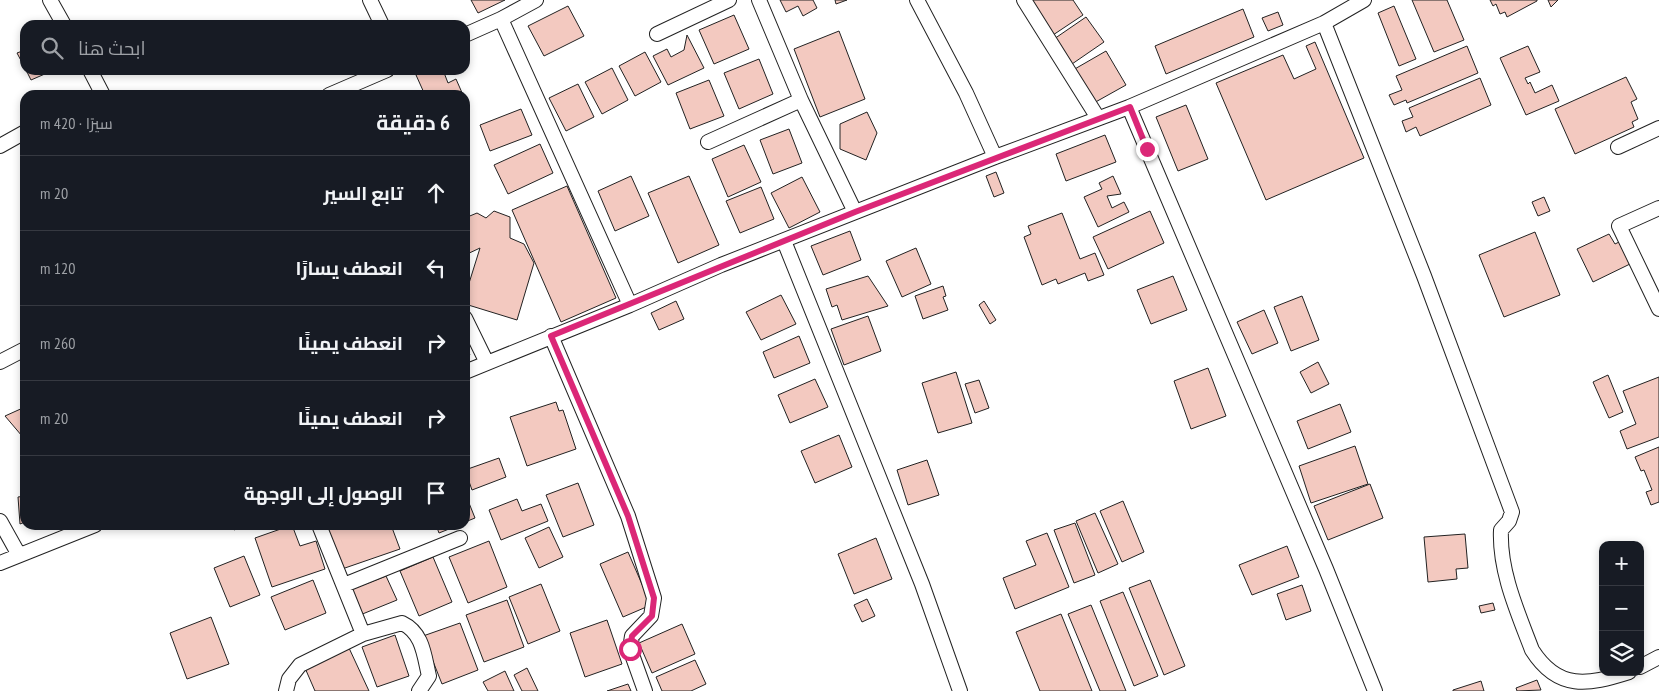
<!DOCTYPE html>
<html lang="ar">
<head>
<meta charset="utf-8">
<style>
	:root { --surface:#171b24; --page:#242831; --text:#f1f3f6; --muted:#9ea1a6; --line:#363941 }
	body { margin:0; font-family:"PT Sans Narrow",Cairo,sans-serif; background:var(--page); color:var(--text); direction:rtl }
	.controls { position:absolute; right:15px; bottom:15px; display:grid; overflow:hidden; border-radius:10px; box-shadow:0 2px 8px #0003 }
	.controls button { width:45px; height:45px; display:grid; place-items:center; padding:0; border:0; border-bottom:1px solid var(--line); background:var(--surface); color:var(--text); font:25px sans-serif }
	.stop { position:absolute; width:15px; height:15px; margin:-11px; border:4px solid #db2777; border-radius:50%; background:#fff }
	.stop.end { background:#db2777; border-color:#fff; box-shadow:0 1px 5px #0008 }
	.list { margin:0; padding:0; list-style:none }
	h2 { display:flex; justify-content:space-between; align-items:center; height:65px; margin:0; padding:0 20px; font-size:21px }
	h2 small { font-size:16px; font-weight:400; color:var(--muted) }
	.list li { display:grid; grid-template-columns:32px 1fr auto; gap:15px; align-items:center; box-sizing:border-box; height:75px; padding:0 20px; border-top:1px solid var(--line) }
	.list b { display:block; font-size:19px; white-space:nowrap }
	.list em { font-size:16px; font-style:normal; color:var(--muted) }
	.icon { flex:none; width:28px; height:28px; fill:none; stroke:currentColor; stroke-width:2; stroke-linecap:round; stroke-linejoin:round }
	.map { position:relative; flex:none; width:1659px; height:691px; overflow:hidden; direction:ltr }
	.search { position:absolute; background:var(--surface); box-shadow:0 2px 8px #0003; left:20px; top:20px; width:450px; height:55px; display:flex; align-items:center; gap:12px; box-sizing:border-box; padding:0 18px; border-radius:15px; color:var(--muted); font-size:19px }
	.panel { position:absolute; background:var(--surface); box-shadow:0 2px 8px #0003; left:20px; top:90px; width:450px; height:440px; border-radius:15px; direction:rtl }
	.map>svg:first-child { display:block }
	.building { fill:#f3c9c0; stroke:#222 }
	.lines { fill:none; stroke-linecap:round; stroke-linejoin:round }
	.minor-casing { stroke:#222; stroke-width:16 }
	.minor { stroke:#fff; stroke-width:14 }
	.route { stroke:#db2777; stroke-width:6 }
</style>
</head>
<body>
<div class="map">
<svg width="1659" height="691" viewBox="0 0 1659 691">
	<rect width="100%" height="100%" fill="#fff"/>
	<!-- building -->
	<path class="building" d="M 471,0 L 505,0 L 478,13 Z
		M 780,0 L 813,0 L 817,8 L 803,16 L 798,6 L 786,12 Z
		M 835,0 L 847,0 L 836,4 Z
		M 1031,0 L 1073,0 L 1083,15 L 1053,35 Z
		M 1412,0 L 1447,0 L 1464,40 L 1434,52 Z
		M 1490,0 L 1537,0 L 1537,1 L 1507,17 L 1505,12 L 1500,14 L 1496,4 L 1493,6 Z
		M 1548,0 L 1558,0 L 1551,7 Z
		M 568,6 L 584,36 L 544,56 L 528,26 Z
		M 1394,6 L 1416,59 L 1399,66 L 1378,13 Z
		M 1243,9 L 1254,37 L 1166,74 L 1155,46 Z
		M 1278,12 L 1283,25 L 1268,31 L 1262,18 Z
		M 734,15 L 749,49 L 714,64 L 699,30 Z
		M 1086,17 L 1104,42 L 1072,64 L 1054,39 Z
		M 839,31 L 865,99 L 820,117 L 794,49 Z
		M 687,35 L 704,68 L 668,85 L 653,56 L 667,49 L 671,57 L 684,50 Z
		M 1315,42 L 1364,158 L 1266,200 L 1216,83 L 1283,55 L 1294,79 L 1316,69 L 1306,46 Z
		M 1467,46 L 1478,73 L 1407,103 L 1406,100 L 1394,105 L 1389,95 L 1402,90 L 1396,76 Z
		M 1528,46 L 1540,72 L 1525,78 L 1528,84 L 1530,82 L 1535,93 L 1552,85 L 1559,101 L 1526,115 L 1500,58 Z
		M 25,50 L 25,68 L 17,53 Z
		M 1106,51 L 1126,85 L 1092,104 L 1073,70 Z
		M 645,52 L 661,82 L 635,96 L 619,66 Z
		M 759,59 L 773,94 L 739,109 L 724,73 Z
		M 612,68 L 628,100 L 602,114 L 585,82 Z
		M 26,70 L 54,70 L 31,80 Z
		M 427,70 L 443,70 L 448,83 L 456,79 L 463,95 L 425,95 L 416,75 Z
		M 1626,77 L 1637,99 L 1631,102 L 1638,119 L 1632,122 L 1634,127 L 1575,154 L 1555,109 Z
		M 1480,78 L 1491,105 L 1420,136 L 1416,127 L 1406,132 L 1402,121 L 1413,117 L 1409,108 Z
		M 709,80 L 724,116 L 690,129 L 676,93 Z
		M 578,84 L 594,117 L 566,131 L 549,98 Z
		M 1186,105 L 1208,159 L 1178,171 L 1156,117 Z
		M 521,109 L 532,135 L 490,151 L 480,125 Z
		M 867,112 L 877,133 L 866,160 L 840,149 L 840,124 Z
		M 789,129 L 802,163 L 773,174 L 760,140 Z
		M 1105,135 L 1116,162 L 1066,181 L 1056,154 Z
		M 540,144 L 553,173 L 508,194 L 494,165 Z
		M 744,145 L 761,182 L 728,197 L 712,159 Z
		M 996,172 L 1004,193 L 994,197 L 986,176 Z
		M 631,176 L 649,216 L 615,231 L 598,191 Z
		M 689,176 L 719,245 L 678,263 L 648,193 Z
		M 1113,176 L 1121,194 L 1107,196 L 1112,208 L 1124,202 L 1129,212 L 1098,227 L 1084,197 L 1102,189 L 1099,183 Z
		M 802,177 L 820,212 L 789,228 L 771,193 Z
		M 567,186 L 616,298 L 561,322 L 512,210 Z
		M 761,187 L 774,219 L 740,233 L 726,201 Z
		M 1544,197 L 1550,211 L 1538,216 L 1532,202 Z
		M 494,211 L 510,217 L 510,238 L 524,244 L 534,263 L 517,320 L 465,304 L 465,296 L 480,248 L 465,255 L 465,218 L 477,213 L 486,218 Z
		M 1150,211 L 1164,243 L 1108,269 L 1093,237 Z
		M 1062,213 L 1080,259 L 1095,253 L 1104,275 L 1088,281 L 1085,273 L 1058,284 L 1056,279 L 1042,285 L 1024,237 L 1031,234 L 1028,226 Z
		M 850,231 L 861,260 L 823,275 L 811,246 Z
		M 1535,232 L 1560,295 L 1504,317 L 1479,255 Z
		M 1609,234 L 1615,244 L 1619,242 L 1630,264 L 1593,282 L 1577,249 Z
		M 916,248 L 931,284 L 902,297 L 886,261 Z
		M 868,276 L 888,306 L 842,320 L 837,305 L 832,307 L 826,289 Z
		M 1173,276 L 1187,310 L 1151,324 L 1137,290 Z
		M 943,286 L 946,296 L 943,297 L 948,310 L 923,319 L 915,296 Z
		M 781,295 L 796,324 L 761,340 L 746,312 Z
		M 1302,296 L 1319,340 L 1291,351 L 1274,307 Z
		M 676,301 L 684,319 L 659,330 L 651,313 Z
		M 984,301 L 996,320 L 990,324 L 979,305 Z
		M 1264,310 L 1278,343 L 1252,354 L 1237,322 Z
		M 868,316 L 881,351 L 844,365 L 831,329 Z
		M 799,336 L 810,363 L 774,378 L 763,352 Z
		M 465,345 L 470,355 L 465,357 Z
		M 1318,362 L 1329,384 L 1311,393 L 1300,372 Z
		M 1208,368 L 1226,416 L 1191,429 L 1174,381 Z
		M 956,372 L 972,423 L 938,433 L 922,383 Z
		M 1608,375 L 1623,412 L 1609,418 L 1593,382 Z
		M 1659,377 L 1659,437 L 1627,449 L 1620,431 L 1636,424 L 1623,391 Z
		M 815,379 L 828,407 L 790,423 L 778,395 Z
		M 979,380 L 989,408 L 975,413 L 965,384 Z
		M 556,402 L 559,411 L 563,410 L 576,449 L 527,466 L 510,417 Z
		M 1340,404 L 1351,432 L 1308,449 L 1297,421 Z
		M 25,407 L 25,434 L 22,436 L 5,416 Z
		M 839,435 L 852,467 L 815,483 L 801,451 Z
		M 1355,446 L 1368,484 L 1311,503 L 1299,466 Z
		M 1659,447 L 1659,502 L 1651,505 L 1646,492 L 1652,490 L 1644,470 L 1641,471 L 1635,457 Z
		M 499,458 L 506,477 L 472,490 L 465,470 Z
		M 927,460 L 939,495 L 908,505 L 897,470 Z
		M 578,483 L 594,525 L 563,537 L 546,495 Z
		M 1370,484 L 1383,518 L 1328,540 L 1314,506 Z
		M 465,493 L 475,518 L 465,522 Z
		M 25,496 L 25,522 L 20,524 L 18,497 Z
		M 517,499 L 522,511 L 541,504 L 548,521 L 501,540 L 489,510 Z
		M 1123,501 L 1144,552 L 1122,562 L 1100,511 Z
		M 1095,513 L 1118,564 L 1098,573 L 1076,521 Z
		M 1075,523 L 1095,575 L 1074,583 L 1054,530 Z
		M 232,525 L 246,525 L 234,530 Z
		M 292,525 L 300,546 L 316,541 L 325,569 L 272,587 L 255,538 Z
		M 326,525 L 391,525 L 400,549 L 342,569 Z
		M 436,525 L 459,525 L 439,533 Z
		M 549,527 L 563,557 L 539,568 L 525,538 Z
		M 1047,533 L 1069,587 L 1015,609 L 1003,578 L 1036,565 L 1026,541 Z
		M 1465,534 L 1468,568 L 1456,569 L 1457,579 L 1428,582 L 1424,537 Z
		M 876,538 L 892,579 L 854,594 L 838,554 Z
		M 489,541 L 507,587 L 468,603 L 449,557 Z
		M 1287,546 L 1299,577 L 1252,595 L 1239,565 Z
		M 628,552 L 651,605 L 623,617 L 600,564 Z
		M 244,556 L 260,595 L 230,607 L 214,568 Z
		M 433,557 L 452,602 L 419,616 L 400,571 Z
		M 386,576 L 397,600 L 360,615 L 350,590 Z
		M 313,580 L 326,613 L 285,630 L 271,597 Z
		M 1150,580 L 1185,666 L 1164,675 L 1129,588 Z
		M 541,584 L 560,631 L 528,644 L 509,597 Z
		M 1302,585 L 1311,611 L 1286,620 L 1277,594 Z
		M 1123,592 L 1158,676 L 1134,686 L 1100,601 Z
		M 867,599 L 875,616 L 862,622 L 854,605 Z
		M 507,600 L 524,647 L 484,662 L 466,615 Z
		M 1493,603 L 1495,610 L 1481,613 L 1479,606 Z
		M 1091,605 L 1126,691 L 1100,691 L 1068,614 Z
		M 1061,614 L 1092,691 L 1040,691 L 1016,632 Z
		M 211,617 L 229,664 L 187,679 L 170,633 Z
		M 607,620 L 622,664 L 585,677 L 570,633 Z
		M 460,623 L 478,670 L 442,684 L 423,636 Z
		M 682,624 L 695,654 L 652,673 L 639,643 Z
		M 395,635 L 409,676 L 377,687 L 362,647 Z
		M 349,648 L 369,691 L 315,691 L 305,668 Z
		M 695,660 L 706,684 L 691,691 L 662,691 L 656,677 Z
		M 527,668 L 538,691 L 522,691 L 514,675 Z
		M 505,671 L 514,691 L 488,691 L 483,682 Z
		M 1537,680 L 1541,690 L 1517,691 L 1516,688 Z
		M 1481,681 L 1484,691 L 1453,691 L 1453,690 Z
		M 628,684 L 631,691 L 607,691 Z"/>
	<g class="lines">
		<!-- minor casing -->
		<g class="minor-casing">
			<path id="minor" d="M 50,0 L 64,25
				M 370,0 L 382,25
				M 759,0 L 801,100 L 855,212
				M 917,0 L 966,93 L 995,157
				M 1024,0 L 1098,118
				M 501,19 L 630,305
				M 1324,23 L 1424,276 L 1512,512 L 1509,521 L 1501,530 C 1499,571 1518,613 1532,650 C 1558,691 1588,685 1629,672
				M 657,34 L 729,0
				M 465,35 L 501,19 L 536,0
				M 90,70 L 103,95
				M 329,95 L 387,70
				M 1129,107 L 1326,569 L 1375,691
				M 708,142 L 801,100
				M 0,146 L 25,132
				M 1618,147 L 1659,128
				M 1659,208 L 1619,226 L 1659,309
				M 784,241 L 922,584 L 960,691
				M 465,318 L 487,363
				M 551,336 L 628,516 L 654,598 L 651,616 L 632,636 L 630,649 L 645,691
				M 0,362 L 25,349
				M 465,372 L 630,305 L 721,265 L 995,157 L 1129,107 L 1324,23 L 1364,0
				M 0,521 L 19,555
				M 319,525 L 363,634
				M 0,563 L 95,525
				M 344,585 L 460,538
				M 1640,667 L 1659,657
				M 286,691 L 289,679 L 300,665 L 363,634 L 402,623 C 423,633 424,655 429,676 L 419,691"/>
		</g>
		<!-- minor -->
		<use href="#minor" class="minor"/>
	</g>
	<g class="lines">
		<!-- route -->
		<path class="route" d="M 630,649 L 632,636 L 652,616 L 654,598 L 628,516 L 551,336 L 855,212 L 1130,107 L 1147,149"/>
	</g>
</svg>
<div class="controls">
<button>+</button>
<button>−</button>
<button><svg class="icon" aria-label="layers" viewBox="0 0 24 24"><path d="M12 4l9 5-9 5-9-5zM3 14l9 5 9-5"/></svg></button>
</div>
<div class="stop" style="left:630px;top:649px"></div>
<div class="stop end" style="left:1147px;top:149px"></div>
<div class="search"><svg class="icon" aria-label="search" viewBox="0 0 24 24"><circle cx="10" cy="10" r="6"/><path d="M15 15l6 6"/></svg>ابحث هنا</div>
<section class="panel">
<h2>6 دقيقة<small>سيرًا · 420 m</small></h2>
<ul class="list">
<li><svg class="icon" aria-label="ahead" viewBox="0 0 24 24"><path d="M12 20V5M6 11l6-6 6 6"/></svg><div><b>تابع السير</b></div><em>20 m</em></li>
<li><svg class="icon" aria-label="left" viewBox="0 0 24 24"><path d="M17 20v-9H6M10 6l-5 5 5 5"/></svg><div><b>انعطف يسارًا</b></div><em>120 m</em></li>
<li><svg class="icon" aria-label="right" viewBox="0 0 24 24"><path d="M7 20v-9h11M14 6l5 5-5 5"/></svg><div><b>انعطف يمينًا</b></div><em>260 m</em></li>
<li><svg class="icon" aria-label="right" viewBox="0 0 24 24"><path d="M7 20v-9h11M14 6l5 5-5 5"/></svg><div><b>انعطف يمينًا</b></div><em>20 m</em></li>
<li><svg class="icon" aria-label="arrive" viewBox="0 0 24 24"><path d="M6 21V4h12l-3 4 3 4H6"/></svg><div><b>الوصول إلى الوجهة</b></div></li>
</ul>
</section>
</div>
</body>
</html>
